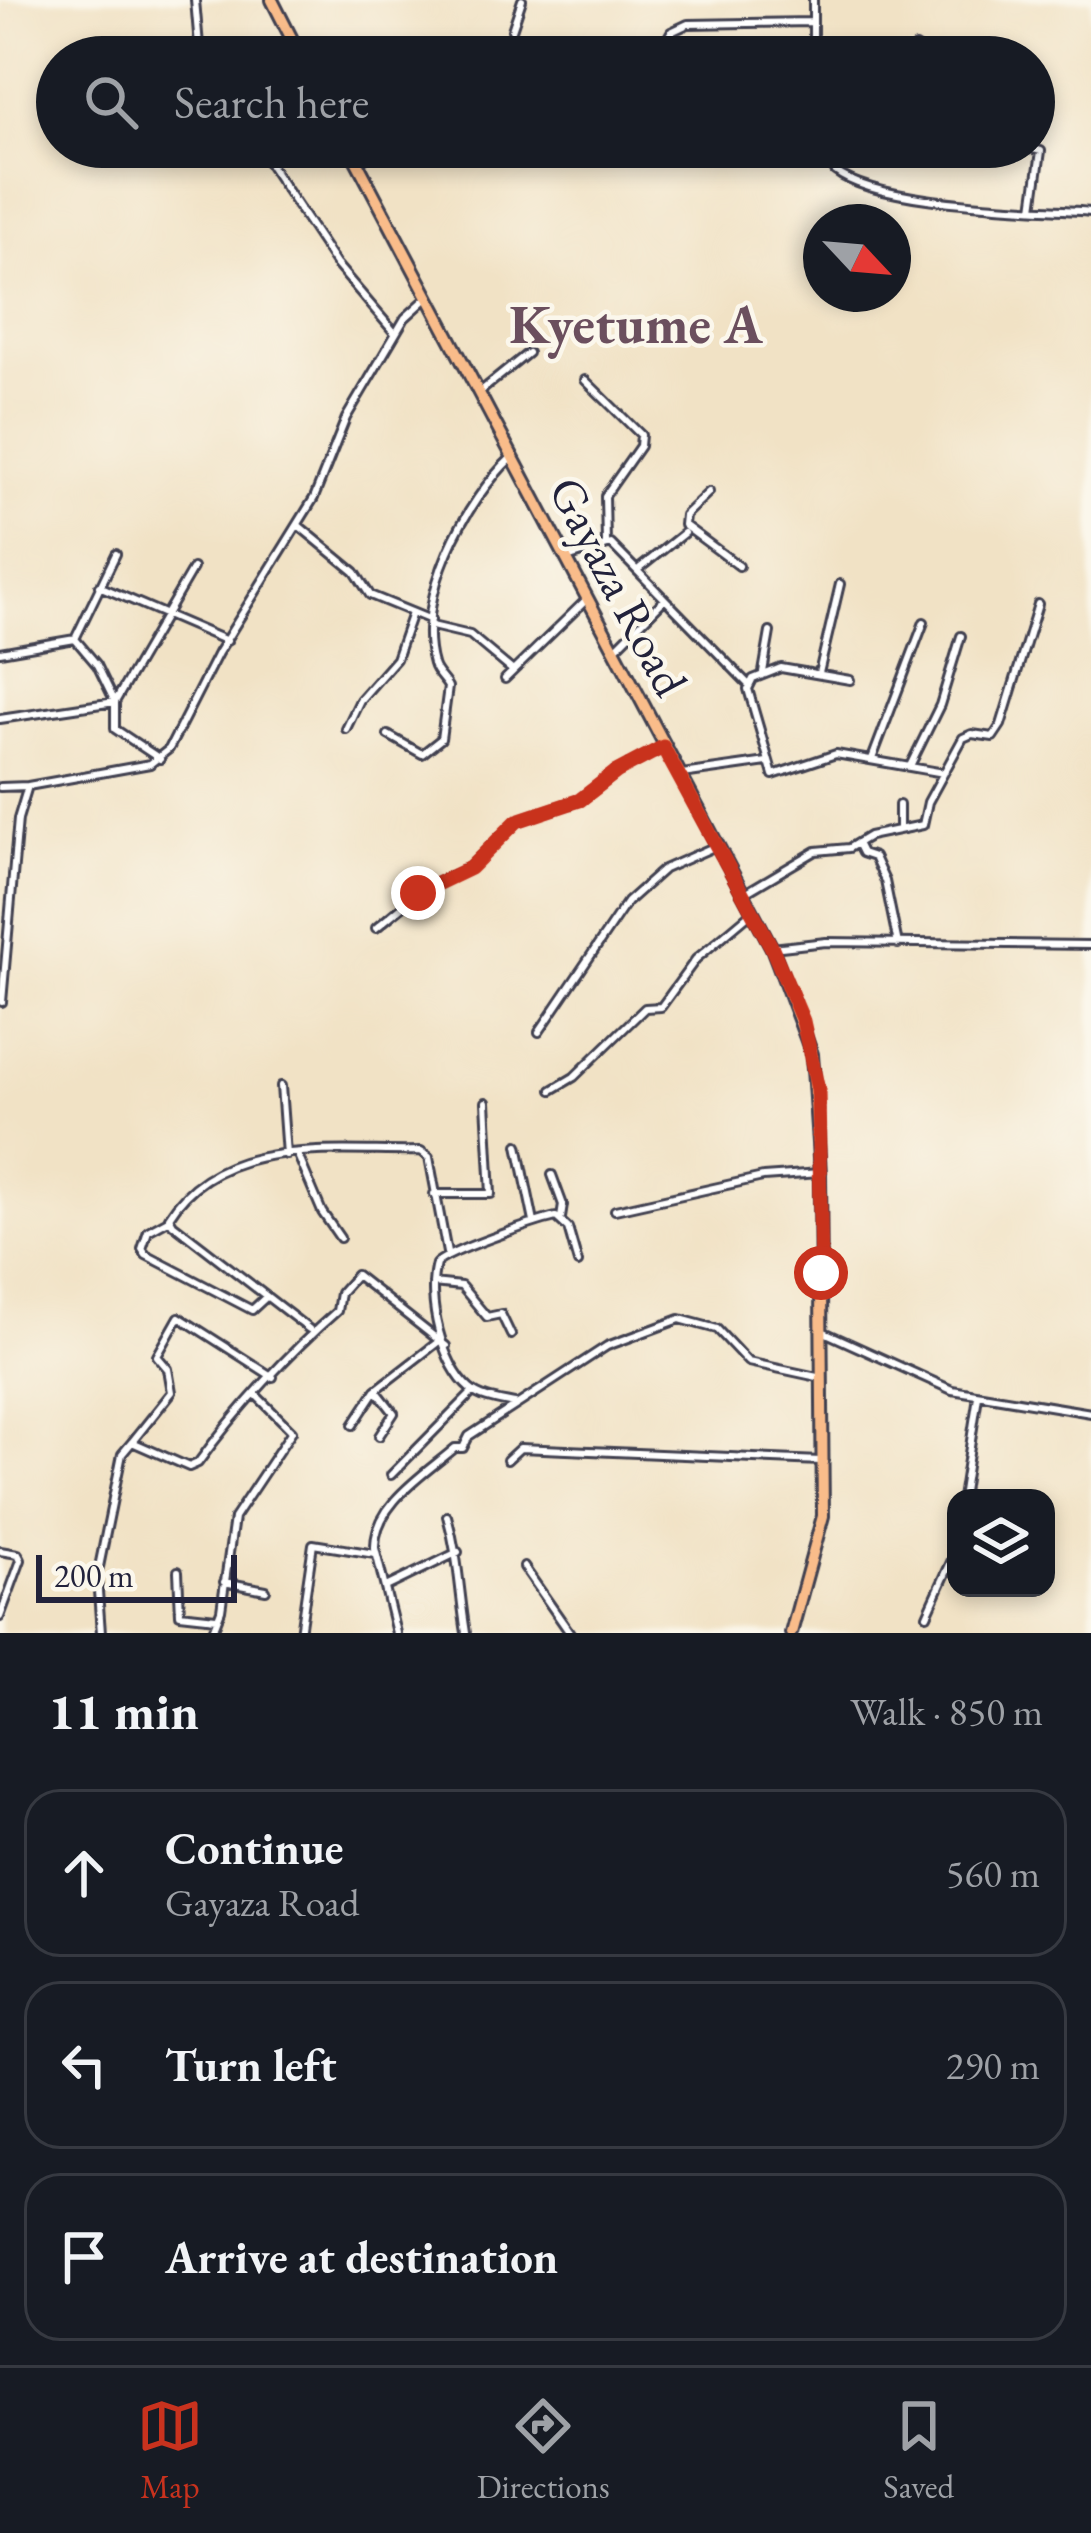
<!DOCTYPE html>
<html lang="en">
<head>
<meta charset="utf-8">
<style>
	:root { --surface:#171b24; --page:#242831; --text:#f1f3f6; --muted:#9ea1a6; --line:#363941; --accent:#c8321e }
	body { margin:0; font-family:"EB Garamond",serif; background:var(--page); color:var(--text) }
	.controls { position:absolute; right:36px; bottom:36px; display:grid; overflow:hidden; border-radius:24px; box-shadow:0 6px 18px #0003 }
	.controls button { width:108px; height:108px; display:grid; place-items:center; padding:0; border:0; border-bottom:3px solid var(--line); background:var(--surface); color:var(--text); font:60px sans-serif }
	.compass { position:absolute; left:803px; top:204px; width:108px; height:108px; border-radius:50%; background:var(--surface); box-shadow:0 6px 18px #0003; rotate:116deg }
	.scale { position:absolute; left:36px; bottom:30px; width:201px; box-sizing:border-box; padding-left:12px; border:6px solid #22223b; border-top:0; font-size:33px; line-height:42px; white-space:nowrap; color:#22223b; -webkit-text-stroke:9px #fbf7ec; paint-order:stroke }
	.stop { position:absolute; width:36px; height:36px; margin:-27px; border:9px solid #c8321e; border-radius:50%; background:#fff }
	.stop.end { background:#c8321e; border-color:#fff; box-shadow:0 3px 12px #0008 }
	.list { margin:0; padding:0; list-style:none }
	h2 { display:flex; justify-content:space-between; align-items:center; height:156px; margin:0; padding:0 48px; font-size:51px }
	h2 small { font-size:39px; font-weight:400; color:var(--muted) }
	.list li { display:grid; grid-template-columns:78px 1fr auto; gap:36px; align-items:center; box-sizing:border-box; height:168px; margin:0 24px 24px; padding:0 24px; border:3px solid var(--line); border-radius:36px }
	.list b { display:block; font-size:45px; white-space:nowrap }
	.list p { margin:0; font-size:39px; white-space:nowrap; color:var(--muted) }
	.list em { font-size:39px; font-style:normal; color:var(--muted) }
	.icon { flex:none; width:66px; height:66px; fill:none; stroke:currentColor; stroke-width:2; stroke-linecap:round; stroke-linejoin:round }
	.map { position:relative; flex:none; width:1091px; height:1633px; overflow:hidden }
	.search { position:absolute; background:var(--surface); box-shadow:0 6px 18px #0003; left:36px; right:36px; top:36px; height:132px; display:flex; align-items:center; gap:30px; box-sizing:border-box; padding:0 42px; border-radius:66px; color:var(--muted); font-size:45px }
	.sheet { height:732px; background:var(--surface) }
	nav { display:flex; justify-content:space-around; align-items:center; box-sizing:border-box; height:168px; border-top:3px solid var(--line); background:var(--surface); font-size:33px; color:var(--muted) }
	nav a { display:grid; justify-items:center; gap:6px }
	nav .on { color:var(--accent) }
	.map>svg:first-child { display:block }
	.lines { fill:none; stroke-linecap:round; stroke-linejoin:round }
	.minor-casing { stroke:#413f50; stroke-width:12 }
	.primary-casing { stroke:#413f50; stroke-width:16 }
	.minor { stroke:#fff; stroke-width:6 }
	.primary { stroke:#f9bc8a; stroke-width:10 }
	.route { stroke:#c8321e; stroke-width:15 }
	.labels { text-anchor:middle; stroke-width:9; stroke-linejoin:round; paint-order:stroke }
	.street-label { font-size:48px; fill:#22223b; stroke:#fbf7ec }
	.quarter-label { font-size:54px; font-weight:bold; fill:#6b4f5e; stroke:#fbf7ec }
</style>
</head>
<body>
<div class="map">
<svg width="1091" height="1633" viewBox="0 0 1091 1633">
	<rect width="100%" height="100%" fill="#fbf7ec"/>
	<filter id="ink" filterUnits="userSpaceOnUse"><feTurbulence type="fractalNoise" baseFrequency=".00833" numOctaves="2"/><feDisplacementMap in="SourceGraphic" scale="24" xChannelSelector="R" yChannelSelector="G"/><feConvolveMatrix kernelMatrix="1 2 1 2 8 2 1 2 1" color-interpolation-filters="sRGB"/></filter>
	<filter id="wash" filterUnits="userSpaceOnUse"><feTurbulence type="fractalNoise" baseFrequency=".004" numOctaves="4" result="noise"/><feDisplacementMap in="SourceGraphic" scale="48" xChannelSelector="R" yChannelSelector="G"/><feGaussianBlur stdDeviation="2.7" result="paint"/><feColorMatrix in="noise" values="0 0 0 0 0 0 0 0 0 0 0 0 0 0 0 0 0 1.4 0 .05"/><feComposite in="paint" operator="in"/></filter>
	<g filter="url(#wash)">
		<rect width="100%" height="100%" fill="#f1e2c5"/>
	</g>
	<g filter="url(#ink)">
		<g class="lines">
			<!-- minor casing -->
			<g class="minor-casing">
				<path id="minor" d="M 195,0 L 200,57
					M 813,0 L 813,57
					M 512,30 L 522,0
					M 916,47 L 932,57
					M 657,57 L 671,32 L 688,24 L 812,22
					M 258,147 L 336,264 L 394,332
					M 828,147 L 835,171 C 879,206 1032,207 1091,212
					M 1026,147 L 1041,151 L 1033,208
					M 357,162 L 392,147
					M 585,380 L 641,435 L 640,446 L 605,496 L 606,543
					M 481,391 L 528,353
					M 709,492 L 685,515 L 684,525 L 739,566
					M 298,525 L 355,572 L 370,595 L 431,620
					M 567,558 L 611,544 L 749,685
					M 640,568 L 684,533
					M 99,586 L 227,641
					M 432,626 L 470,635 L 513,671
					M 75,639 L 97,665 L 115,702 L 115,729 L 160,759
					M 618,646 L 662,602
					M 0,652 L 75,639 L 116,554
					M 763,672 L 770,632
					M 819,673 L 840,584
					M 505,679 L 586,600
					M 850,680 L 781,668 L 753,679 L 748,689 L 773,775 L 836,754 L 944,773
					M 0,719 L 115,702 L 193,568
					M 346,729 L 360,700 L 396,659 L 412,613
					M 388,735 L 422,754 L 441,739 L 448,687 C 444,679 435,673 433,664 C 414,598 465,501 512,457
					M 872,759 L 924,622
					M 910,766 L 940,705 L 961,636
					M 682,774 L 767,762
					M 0,787 L 28,786
					M 899,805 L 899,828
					M 857,843 L 862,853 L 874,857 L 885,881 L 898,944
					M 745,893 L 816,851 L 849,848 L 869,836 L 923,825 L 928,802 L 963,738 L 972,734 L 993,737 L 1001,725 L 1038,604
					M 376,928 L 422,890 L 469,868 L 517,821 L 580,800 L 616,772 L 663,747
					M 772,948 L 826,942 L 1091,945
					M 2,1002 L 18,819 L 28,786 L 150,764 L 169,749 L 218,653 L 314,498 L 346,418 L 405,318 L 427,298
					M 539,1032 L 627,902 L 664,869 L 716,846
					M 281,1086 L 286,1155
					M 552,1090 L 574,1077 L 645,1008 L 661,1007 L 696,959 L 752,912
					M 518,1145 L 534,1222
					M 297,1153 L 322,1212 L 340,1238
					M 552,1175 L 563,1205 L 561,1218
					M 434,1194 L 491,1194 L 486,1102
					M 615,1210 L 763,1177 L 820,1173
					M 170,1219 L 148,1231 L 142,1249 L 146,1255 L 252,1310 L 265,1298
					M 433,1283 L 461,1286 L 487,1317 L 501,1314 L 511,1335
					M 309,1329 L 173,1224 L 169,1217 C 220,1134 338,1153 421,1151 L 429,1157 L 447,1253
					M 822,1331 L 952,1390 L 1091,1413
					M 273,1377 L 179,1317 L 157,1356 L 168,1369 L 172,1392 L 132,1442 L 189,1467 L 198,1463 C 237,1409 289,1353 337,1311 L 340,1293 L 356,1275 L 446,1346
					M 376,1390 L 394,1413 L 379,1436
					M 515,1404 C 501,1401 481,1399 470,1389 C 442,1365 426,1299 436,1264 C 446,1252 535,1222 556,1217 L 568,1228 L 578,1263
					M 353,1425 L 376,1390 L 438,1342
					M 507,1460 L 520,1448 L 821,1461
					M 391,1475 L 473,1392
					M 962,1498 L 978,1396
					M 447,1516 C 459,1558 459,1591 466,1633
					M 0,1551 L 18,1554 L 21,1560 L 0,1617
					M 524,1567 L 570,1633
					M 178,1571 L 180,1614 L 216,1618
					M 224,1582 L 266,1590
					M 386,1587 L 458,1552
					M 927,1615 L 956,1551
					M 101,1633 L 97,1577 L 122,1454 L 132,1442
					M 212,1633 L 221,1610 L 234,1518 L 292,1431 L 256,1395
					M 300,1633 L 313,1544 L 375,1554
					M 396,1633 L 375,1548 C 374,1504 425,1474 455,1448 L 463,1448 L 469,1436 L 607,1346 L 680,1319 L 717,1329 L 748,1362 L 822,1378"/>
			</g>
			<!-- primary casing -->
			<g class="primary-casing">
				<path id="primary" d="M 272,0 L 301,57
					M 349,147 L 772,948 L 812,1054 L 820,1173 L 823,1516 L 791,1633"/>
			</g>
			<!-- minor -->
			<use href="#minor" class="minor"/>
			<!-- primary -->
			<use href="#primary" class="primary"/>
		</g>
	</g>
	<g class="lines" filter="url(#ink)">
		<!-- route -->
		<path class="route" d="M 418,893 L 470,868 L 517,821 L 580,800 L 616,772 L 663,747 L 772,948 L 803,1021 L 818,1090 L 821,1273"/>
	</g>
	<g class="labels">
		<!-- street labels -->
		<g class="street-label">
			<text transform="translate(619 586) rotate(62)" y="17">Gayaza Road</text>
		</g>
		<!-- quarter labels -->
		<g class="quarter-label">
			<text x="636" y="343">Kyetume A</text>
		</g>
	</g>
</svg>
<div class="controls">
<button><svg class="icon" aria-label="layers" viewBox="0 0 24 24"><path d="M12 4l9 5-9 5-9-5zM3 14l9 5 9-5"/></svg></button>
</div>
<svg class="compass" viewBox="-18 -18 36 36"><path d="M0-13l5 13h-10z" fill="#e53935"/><path d="M0 13l5-13h-10z" fill="#9ea1a6"/></svg>
<div class="scale">200 m</div>
<div class="stop" style="left:821px;top:1273px"></div>
<div class="stop end" style="left:418px;top:893px"></div>
<div class="search"><svg class="icon" aria-label="search" viewBox="0 0 24 24"><circle cx="10" cy="10" r="6"/><path d="M15 15l6 6"/></svg>Search here</div>
</div>
<section class="sheet">
<h2>11 min<small>Walk · 850 m</small></h2>
<ul class="list">
<li><svg class="icon" aria-label="ahead" viewBox="0 0 24 24"><path d="M12 20V5M6 11l6-6 6 6"/></svg><div><b>Continue</b><p>Gayaza Road</p></div><em>560 m</em></li>
<li><svg class="icon" aria-label="left" viewBox="0 0 24 24"><path d="M17 20v-9H6M10 6l-5 5 5 5"/></svg><div><b>Turn left</b></div><em>290 m</em></li>
<li><svg class="icon" aria-label="arrive" viewBox="0 0 24 24"><path d="M6 21V4h12l-3 4 3 4H6"/></svg><div><b>Arrive at destination</b></div></li>
</ul>
</section>
<nav>
<a class="on"><svg class="icon" aria-label="map" viewBox="0 0 24 24"><path d="M3 6l6-2 6 2 6-2v14l-6 2-6-2-6 2zM9 4v14M15 6v14"/></svg>Map</a>
<a><svg class="icon" aria-label="directions" viewBox="0 0 24 24"><path d="M12 3l9 9-9 9-9-9zM9 14v-3h6M13 9l2 2-2 2"/></svg>Directions</a>
<a><svg class="icon" aria-label="saved" viewBox="0 0 24 24"><path d="M7 4h10v16l-5-4-5 4z"/></svg>Saved</a>
</nav>
</body>
</html>
